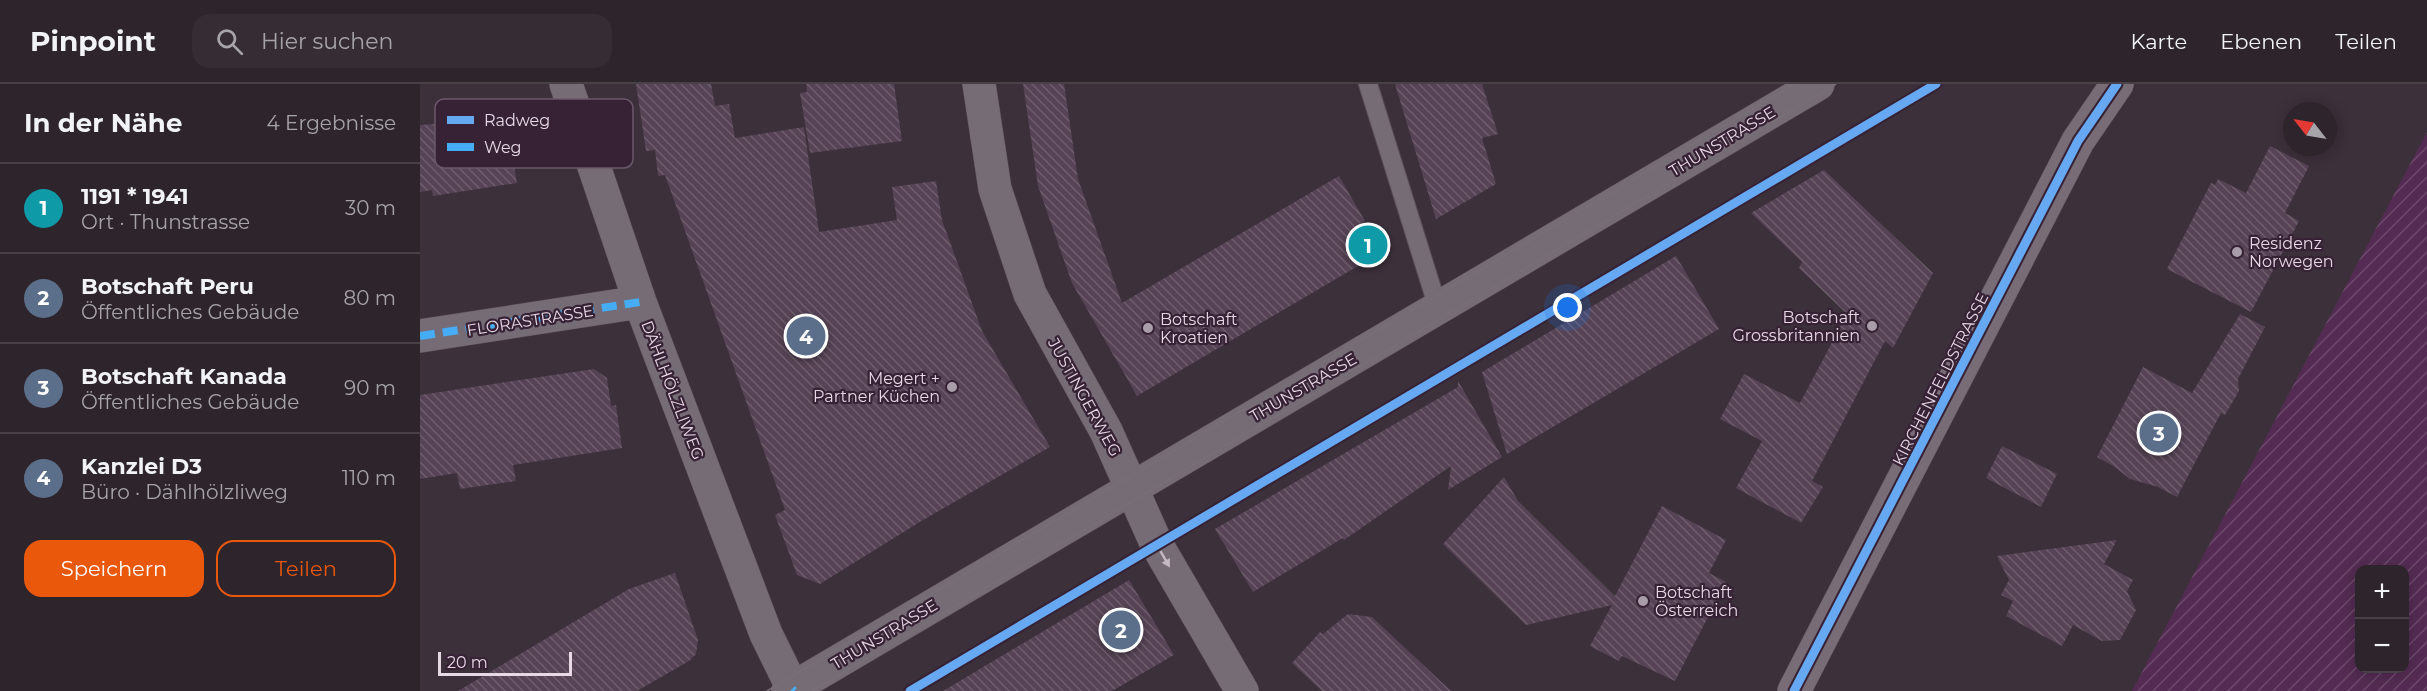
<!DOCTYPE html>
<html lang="de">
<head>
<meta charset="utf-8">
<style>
	:root { --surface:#2d242c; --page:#352c34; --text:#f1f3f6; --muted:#a7a4a9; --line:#484148; --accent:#ea580c }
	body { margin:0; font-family:Montserrat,sans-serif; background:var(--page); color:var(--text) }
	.controls { position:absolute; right:18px; bottom:18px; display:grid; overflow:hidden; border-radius:12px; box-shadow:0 3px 15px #0003 }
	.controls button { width:54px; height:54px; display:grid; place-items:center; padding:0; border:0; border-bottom:2px solid var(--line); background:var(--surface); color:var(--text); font:30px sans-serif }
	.compass { position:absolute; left:1863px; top:18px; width:54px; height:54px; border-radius:50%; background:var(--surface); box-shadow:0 3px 15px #0003; rotate:301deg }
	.scale { position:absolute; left:18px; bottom:15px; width:134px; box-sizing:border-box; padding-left:6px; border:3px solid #e6d8e5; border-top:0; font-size:16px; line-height:21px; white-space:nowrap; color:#e6d8e5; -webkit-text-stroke:4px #362135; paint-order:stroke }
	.you { position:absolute; left:1148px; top:224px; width:21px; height:21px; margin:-15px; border:4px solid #fff; border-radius:50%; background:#1a73e8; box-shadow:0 0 0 9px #1a73e833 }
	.badge { display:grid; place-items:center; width:39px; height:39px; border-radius:50%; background:var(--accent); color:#fff; font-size:20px; font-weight:700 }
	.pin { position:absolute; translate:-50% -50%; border:3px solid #fff; box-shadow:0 2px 6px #0006 }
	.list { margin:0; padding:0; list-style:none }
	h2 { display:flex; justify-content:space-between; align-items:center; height:78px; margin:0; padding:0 24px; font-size:26px }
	h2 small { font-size:20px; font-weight:400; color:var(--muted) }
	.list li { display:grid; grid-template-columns:39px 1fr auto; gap:18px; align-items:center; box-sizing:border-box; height:90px; padding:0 24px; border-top:2px solid var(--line) }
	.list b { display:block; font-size:22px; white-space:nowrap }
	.list p { margin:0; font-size:20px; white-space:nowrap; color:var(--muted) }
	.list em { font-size:20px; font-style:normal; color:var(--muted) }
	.actions { display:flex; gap:12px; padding:18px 24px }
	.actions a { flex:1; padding:14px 0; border:2px solid var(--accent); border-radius:18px; text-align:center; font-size:21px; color:var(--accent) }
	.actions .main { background:var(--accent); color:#fff }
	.icon { flex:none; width:33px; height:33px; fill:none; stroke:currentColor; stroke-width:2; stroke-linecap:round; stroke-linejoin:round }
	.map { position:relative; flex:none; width:2007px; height:607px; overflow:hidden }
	header { display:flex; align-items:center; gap:36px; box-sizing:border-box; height:84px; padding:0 30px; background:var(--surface); border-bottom:2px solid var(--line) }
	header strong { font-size:28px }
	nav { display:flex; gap:33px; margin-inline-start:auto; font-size:21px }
	.search { width:420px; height:54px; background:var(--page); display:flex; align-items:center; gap:15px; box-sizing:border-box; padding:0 21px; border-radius:18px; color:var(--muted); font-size:22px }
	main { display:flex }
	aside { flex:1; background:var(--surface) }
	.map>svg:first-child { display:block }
	.garden { fill:url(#garden-furrows); fill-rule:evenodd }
	.building { fill:url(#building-back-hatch) }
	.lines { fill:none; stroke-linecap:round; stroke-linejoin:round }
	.service-casing { stroke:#594e58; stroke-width:20 }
	.minor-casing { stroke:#594e58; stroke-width:34 }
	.tertiary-casing { stroke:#594e58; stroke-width:34 }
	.primary-casing { stroke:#594e58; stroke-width:34 }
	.service { stroke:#756c75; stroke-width:18 }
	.minor { stroke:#756c75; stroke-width:33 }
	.tertiary { stroke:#756c75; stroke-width:33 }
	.primary { stroke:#786c77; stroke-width:33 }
	.tram { stroke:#786f77; stroke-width:1.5 }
	.quiet { stroke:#46acf6; stroke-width:8; stroke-dasharray:15 8; stroke-linecap:butt }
	.cycleway-casing { stroke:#362135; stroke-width:13 }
	.cycleway { stroke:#66a8f1; stroke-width:9 }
	.oneway { fill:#c4b8c3 }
	.poi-dot { fill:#aa9daa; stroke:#362135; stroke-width:2 }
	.labels { text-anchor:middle; stroke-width:4.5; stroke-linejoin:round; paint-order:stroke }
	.street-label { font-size:16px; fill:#e6d8e5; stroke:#362135 }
	.poi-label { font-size:16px; fill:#e6d8e5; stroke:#362135; text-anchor:start }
	.key { fill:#362135; stroke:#6b586a; stroke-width:1.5 }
	.key-label { font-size:16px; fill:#e6d8e5 }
</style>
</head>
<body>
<header>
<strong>Pinpoint</strong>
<div class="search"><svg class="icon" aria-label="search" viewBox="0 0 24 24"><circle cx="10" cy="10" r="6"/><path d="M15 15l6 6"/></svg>Hier suchen</div>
<nav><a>Karte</a><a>Ebenen</a><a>Teilen</a></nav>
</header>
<main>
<aside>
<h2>In der Nähe<small>4 Ergebnisse</small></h2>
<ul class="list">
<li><span class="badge" style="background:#0f9aa8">1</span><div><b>1191 * 1941</b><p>Ort · Thunstrasse</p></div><em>30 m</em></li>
<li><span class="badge" style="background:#5c6f8a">2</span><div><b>Botschaft Peru</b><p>Öffentliches Gebäude</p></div><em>80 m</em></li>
<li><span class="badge" style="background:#5c6f8a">3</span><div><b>Botschaft Kanada</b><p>Öffentliches Gebäude</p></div><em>90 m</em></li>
<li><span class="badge" style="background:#5c6f8a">4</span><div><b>Kanzlei D3</b><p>Büro · Dählhölzliweg</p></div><em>110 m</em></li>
</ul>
<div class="actions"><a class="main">Speichern</a><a>Teilen</a></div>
</aside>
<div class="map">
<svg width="2007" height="607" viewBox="0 0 2007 607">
	<defs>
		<pattern id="garden-furrows" width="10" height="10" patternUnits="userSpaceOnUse" patternTransform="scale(1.5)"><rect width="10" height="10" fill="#542c53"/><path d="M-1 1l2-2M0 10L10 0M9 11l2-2" fill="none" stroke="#6d4a6c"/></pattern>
		<pattern id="building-back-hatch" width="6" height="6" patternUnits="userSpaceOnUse" patternTransform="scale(1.5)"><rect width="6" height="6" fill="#564355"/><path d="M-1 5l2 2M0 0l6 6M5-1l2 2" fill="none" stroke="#6e5d6d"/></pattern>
	</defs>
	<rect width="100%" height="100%" fill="#3c303b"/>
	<!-- garden -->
	<path class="garden" d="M 2007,48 L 2007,607 L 1712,607 ZM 1940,486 L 1984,486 L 1984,584 L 1940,584 Z"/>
	<!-- building -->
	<path class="building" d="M 216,0 L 291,0 L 295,22 L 309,20 L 315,54 L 384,43 L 399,148 L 477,136 L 472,103 L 516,97 L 522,136 L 562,247 L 630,363 L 503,436 L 400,500 L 377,491 L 355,431 L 365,426 L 245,91 L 238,92 L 235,66 L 226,67 Z
		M 386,0 L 474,0 L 482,57 L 390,69 L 380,9 L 387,8 Z
		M 603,0 L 644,0 L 658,95 L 702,219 L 919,92 L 945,137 L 937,142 L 955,172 L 717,312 L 652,199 L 618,102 Z
		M 975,0 L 1062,0 L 1078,50 L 1062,54 L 1076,100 L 1016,135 Z
		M 92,27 L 98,70 L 92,71 L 97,99 L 13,112 L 12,106 L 0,108 L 0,41 L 29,39 Z
		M 1850,62 L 1889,82 L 1865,129 L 1879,137 L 1831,228 L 1747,185 L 1791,99 L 1795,101 L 1798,95 L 1826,109 Z
		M 1404,86 L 1513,189 L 1473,264 L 1465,257 L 1392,397 L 1403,403 L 1381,439 L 1316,404 L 1342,357 L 1300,335 L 1324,290 L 1380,319 L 1427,230 L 1379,184 L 1382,178 L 1331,129 Z
		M 1256,172 L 1299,245 L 1087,370 L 1062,288 Z
		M 1820,230 L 1845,243 L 1818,295 L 1819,307 L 1805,331 L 1801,329 L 1757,413 L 1738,403 L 1710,395 L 1695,383 L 1677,373 L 1723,283 L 1772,309 Z
		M 174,285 L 187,294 L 191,322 L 196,321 L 202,364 L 93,381 L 96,397 L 40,405 L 37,389 L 0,395 L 0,311 Z
		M 1038,297 L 1082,373 L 1028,406 L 1031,382 L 924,456 L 923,454 L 833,508 L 795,445 L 1038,303 Z
		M 1582,362 L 1637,390 L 1621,423 L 1566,394 Z
		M 1084,393 L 1098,417 L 1195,512 L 1242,422 L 1306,456 L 1289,489 L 1306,498 L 1255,597 L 1202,572 L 1199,577 L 1170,562 L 1192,521 L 1106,541 L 1023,460 Z
		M 1697,456 L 1684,480 L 1713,496 L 1707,507 L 1716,526 L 1700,556 L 1682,557 L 1653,541 L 1642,562 L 1586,532 L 1593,517 L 1581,511 L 1589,496 L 1577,472 Z
		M 255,489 L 278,556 L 276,570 L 269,577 L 217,607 L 38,607 L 209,505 Z
		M 709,496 L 754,571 L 692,607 L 523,607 Z
		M 928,530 L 952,533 L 1031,607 L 902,607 L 872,579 L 900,548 L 903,550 Z"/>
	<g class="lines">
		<!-- service casing -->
		<g class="service-casing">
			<path id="service" d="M 948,0 L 1018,224"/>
		</g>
		<!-- minor casing -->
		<g class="minor-casing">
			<path id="minor" d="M 146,0 L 220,218 L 346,550 L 374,607
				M 559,0 L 575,105 L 610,210 L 686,347 L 737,461 L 822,607
				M 0,252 L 220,218"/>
		</g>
		<!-- tertiary casing -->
		<g class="tertiary-casing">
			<path id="tertiary" d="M 368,607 L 1398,0"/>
		</g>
		<!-- primary casing -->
		<g class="primary-casing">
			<path id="primary" d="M 1374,607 L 1658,57 L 1697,0"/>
		</g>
		<!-- service -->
		<use href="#service" class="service"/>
		<!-- minor -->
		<use href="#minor" class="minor"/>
		<!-- tertiary -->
		<use href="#tertiary" class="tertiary"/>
		<!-- primary -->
		<use href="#primary" class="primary"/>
		<!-- tram -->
		<path class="tram" d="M 347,607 L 1375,0
			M 392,607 L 1416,0"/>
		<!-- quiet -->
		<path class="quiet" d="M 0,252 L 220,218
			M 372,605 L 374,607"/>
		<!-- cycleway casing -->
		<g class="cycleway-casing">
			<path id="cycleway" d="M 490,607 L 1516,0
				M 1374,607 L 1658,57 L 1697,0"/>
		</g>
		<!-- cycleway -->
		<use href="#cycleway" class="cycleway"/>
	</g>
	<!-- one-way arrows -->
	<defs><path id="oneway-solid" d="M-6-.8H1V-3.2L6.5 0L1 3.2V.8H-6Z" transform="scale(1.5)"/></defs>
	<use class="oneway" href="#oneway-solid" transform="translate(745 475) rotate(60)"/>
	<!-- markers -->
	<g class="poi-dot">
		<circle cx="1817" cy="168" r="6"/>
		<circle cx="1452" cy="242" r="6"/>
		<circle cx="728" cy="244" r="6"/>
		<circle cx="532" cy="303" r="6"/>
		<circle cx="1223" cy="517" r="6"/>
	</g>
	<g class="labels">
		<!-- street labels -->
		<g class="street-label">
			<text transform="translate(1302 57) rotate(-31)" y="6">THUNSTRASSE</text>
			<text transform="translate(110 236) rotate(-9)" y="6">FLORASTRASSE</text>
			<text transform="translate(1520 295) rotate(-63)" y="6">KIRCHENFELDSTRASSE</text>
			<text transform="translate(883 303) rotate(-30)" y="6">THUNSTRASSE</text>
			<text transform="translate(253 306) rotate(69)" y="6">DÄHLHÖLZLIWEG</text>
			<text transform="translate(665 313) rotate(61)" y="6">JUSTINGERWEG</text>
			<text transform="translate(464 550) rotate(-31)" y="6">THUNSTRASSE</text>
		</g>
		<!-- poi labels -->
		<g class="poi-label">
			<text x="1829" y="165">Residenz<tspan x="1829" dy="18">Norwegen</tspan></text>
			<text x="1440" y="239" text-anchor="end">Botschaft<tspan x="1440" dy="18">Grossbritannien</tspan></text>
			<text x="740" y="241">Botschaft<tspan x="740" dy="18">Kroatien</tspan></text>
			<text x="520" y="300" text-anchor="end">Megert +<tspan x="520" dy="18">Partner Küchen</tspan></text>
			<text x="1235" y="514">Botschaft<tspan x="1235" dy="18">Österreich</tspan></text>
		</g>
	</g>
	<!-- legend -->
	<rect x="15" y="15" width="198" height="69" rx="9" class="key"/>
	<rect x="27" y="32" width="27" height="8" fill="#66a8f1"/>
	<rect x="27" y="59" width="27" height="8" fill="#46acf6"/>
	<g class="key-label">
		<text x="64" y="42">Radweg</text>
		<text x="64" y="69">Weg</text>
	</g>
</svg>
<div class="controls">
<button>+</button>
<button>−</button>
</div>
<svg class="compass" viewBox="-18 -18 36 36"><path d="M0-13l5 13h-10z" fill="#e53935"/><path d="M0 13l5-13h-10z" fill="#a7a4a9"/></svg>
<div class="scale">20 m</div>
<div class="you"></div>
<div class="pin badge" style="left:948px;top:161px;background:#0f9aa8">1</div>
<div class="pin badge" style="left:701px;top:546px;background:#5c6f8a">2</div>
<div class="pin badge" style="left:1739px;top:349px;background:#5c6f8a">3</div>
<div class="pin badge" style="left:386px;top:252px;background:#5c6f8a">4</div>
</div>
</main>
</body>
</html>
